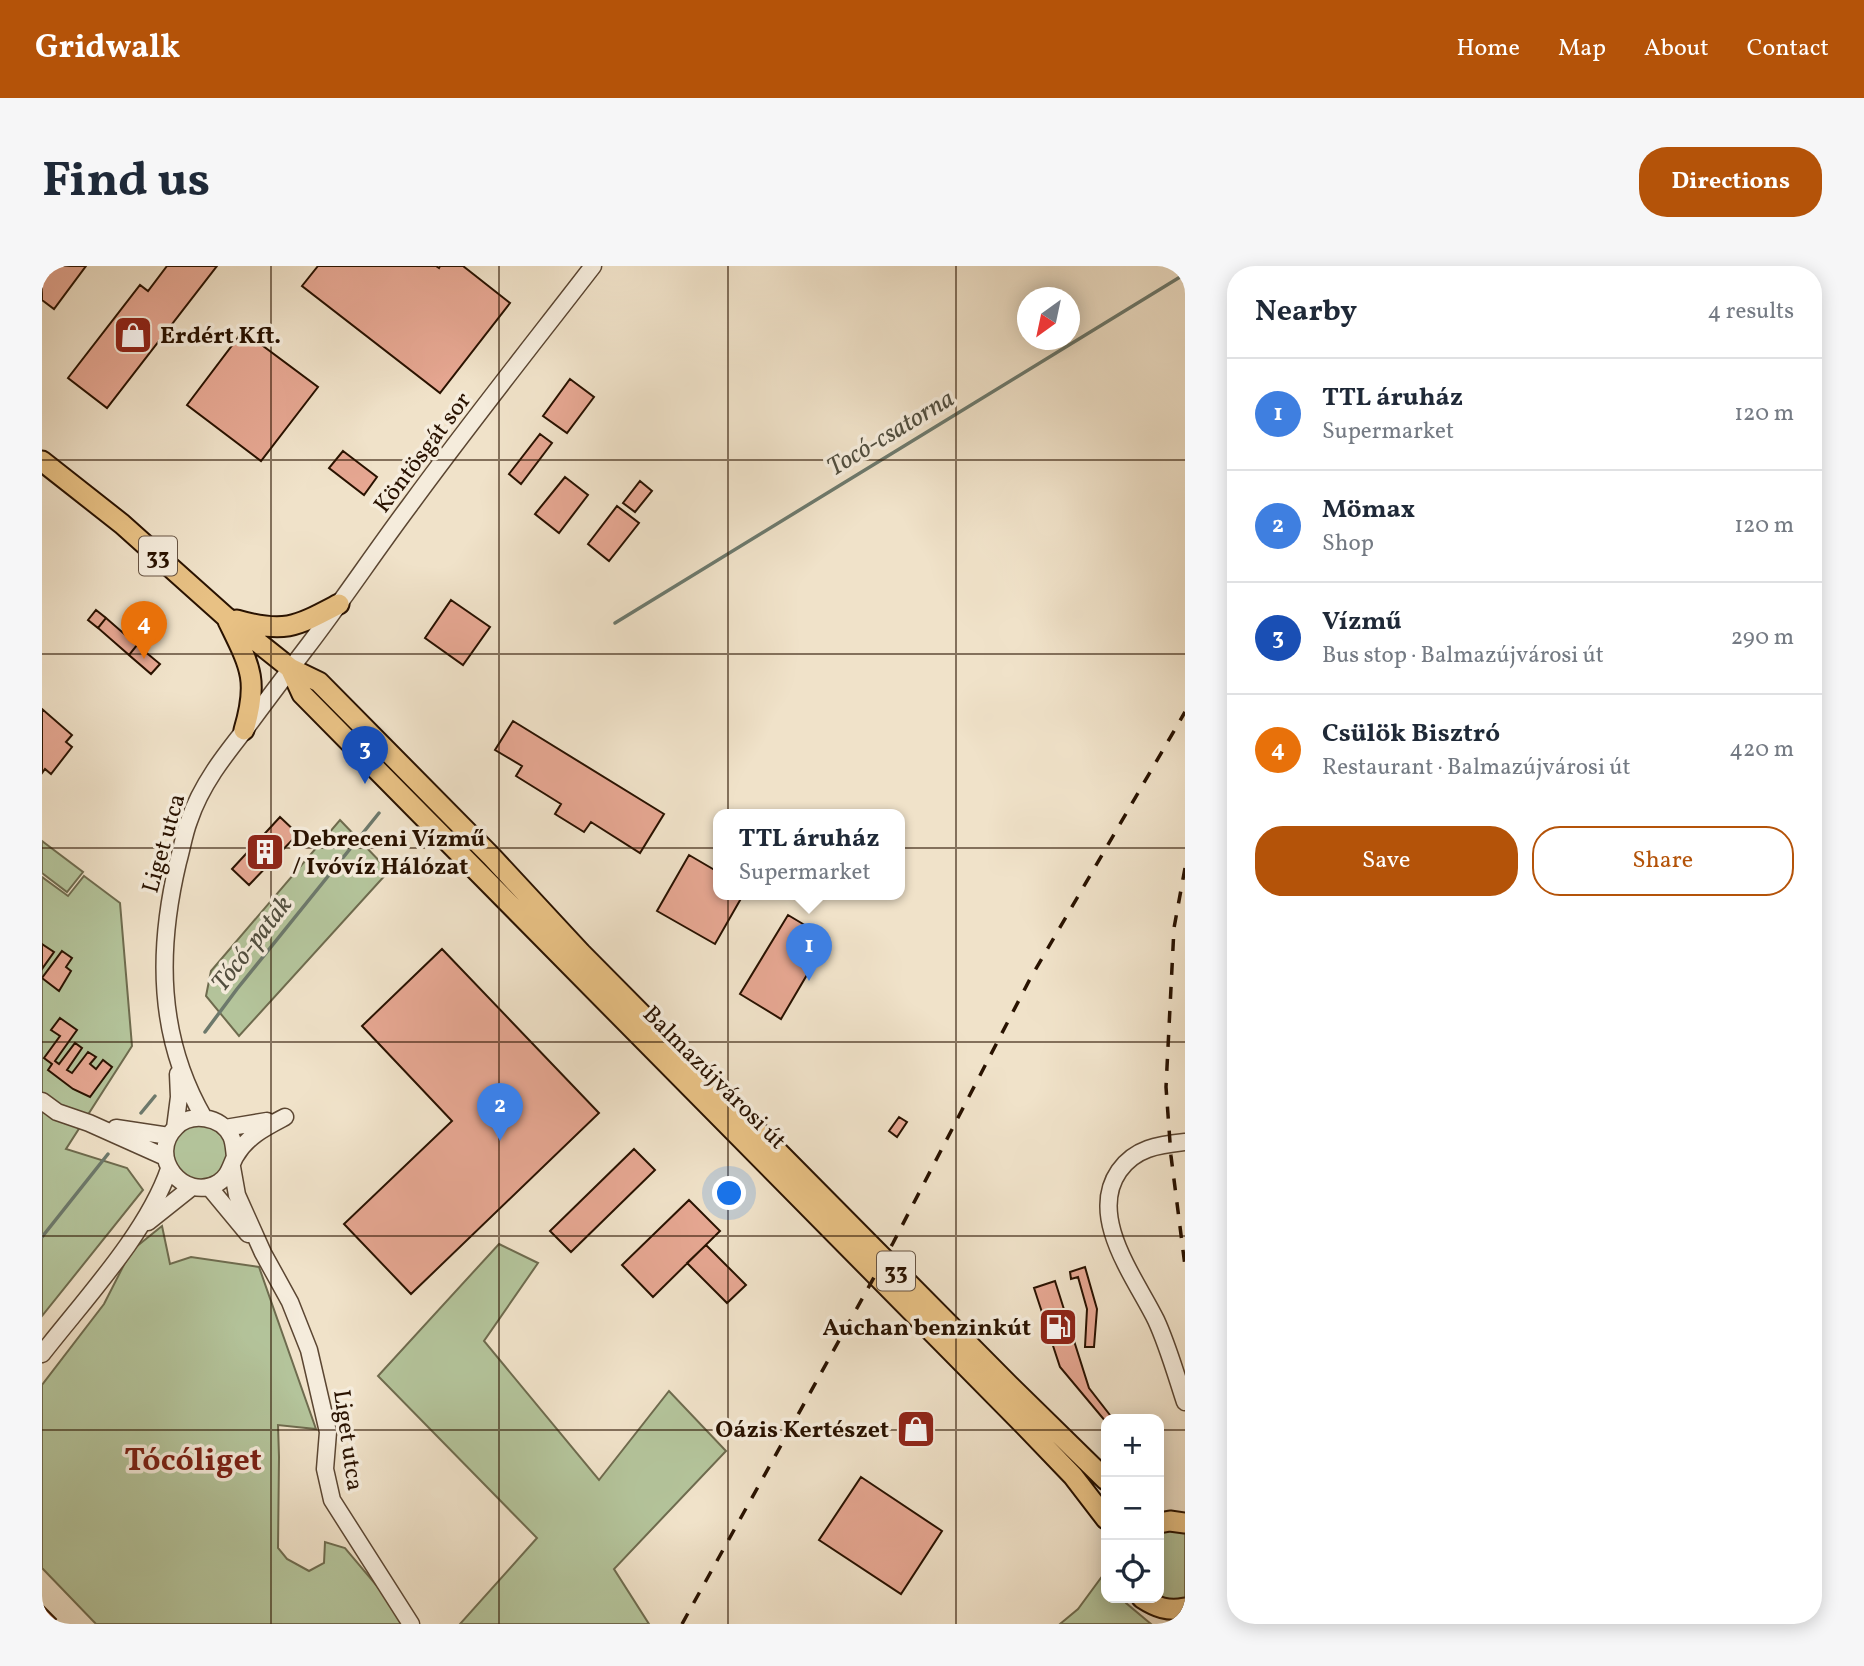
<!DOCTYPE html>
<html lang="en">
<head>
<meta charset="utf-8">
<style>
	:root { --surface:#fff; --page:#f6f6f7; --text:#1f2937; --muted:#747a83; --line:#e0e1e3; --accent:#b45309 }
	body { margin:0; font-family:Vollkorn,serif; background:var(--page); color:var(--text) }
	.controls { position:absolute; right:21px; bottom:21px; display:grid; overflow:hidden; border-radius:14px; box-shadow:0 4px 18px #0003 }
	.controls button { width:63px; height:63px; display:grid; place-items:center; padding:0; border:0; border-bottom:2px solid var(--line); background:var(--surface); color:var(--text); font:35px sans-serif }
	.compass { position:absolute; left:975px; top:21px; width:63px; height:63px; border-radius:50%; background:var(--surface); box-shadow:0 4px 18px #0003; rotate:213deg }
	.you { position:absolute; left:688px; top:928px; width:24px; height:24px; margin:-18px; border:5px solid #fff; border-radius:50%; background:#1a73e8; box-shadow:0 0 0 10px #1a73e833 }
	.badge { display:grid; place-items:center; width:46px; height:46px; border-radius:50%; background:var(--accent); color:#fff; font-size:23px; font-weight:700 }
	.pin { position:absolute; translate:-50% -58px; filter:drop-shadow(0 2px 4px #0008) }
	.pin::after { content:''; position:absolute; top:37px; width:24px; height:21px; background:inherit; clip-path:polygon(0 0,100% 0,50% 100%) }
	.popup { position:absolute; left:671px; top:543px; width:192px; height:91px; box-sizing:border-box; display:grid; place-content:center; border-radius:14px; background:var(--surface); filter:drop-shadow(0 2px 5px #0005); font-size:23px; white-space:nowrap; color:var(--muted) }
	.popup b { font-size:26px; color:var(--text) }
	.popup::after { content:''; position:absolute; left:50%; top:100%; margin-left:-14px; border:14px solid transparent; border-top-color:var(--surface) }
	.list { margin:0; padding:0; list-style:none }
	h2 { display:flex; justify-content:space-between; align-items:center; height:91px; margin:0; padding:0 28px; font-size:30px }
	h2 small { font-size:23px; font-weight:400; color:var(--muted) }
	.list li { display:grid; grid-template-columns:46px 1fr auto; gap:21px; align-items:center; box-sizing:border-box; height:112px; padding:0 28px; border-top:2px solid var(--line) }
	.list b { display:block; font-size:26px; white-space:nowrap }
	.list p { margin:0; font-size:23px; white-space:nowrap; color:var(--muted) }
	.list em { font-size:23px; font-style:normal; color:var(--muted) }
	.actions { display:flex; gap:14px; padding:21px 28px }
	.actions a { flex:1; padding:16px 0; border:2px solid var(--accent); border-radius:28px; text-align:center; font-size:24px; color:var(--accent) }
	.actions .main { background:var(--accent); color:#fff }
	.icon { flex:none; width:38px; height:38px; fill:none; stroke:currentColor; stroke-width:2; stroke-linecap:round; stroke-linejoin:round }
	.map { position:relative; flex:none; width:1143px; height:1358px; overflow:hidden; border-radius:28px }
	header { display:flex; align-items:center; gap:42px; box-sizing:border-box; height:98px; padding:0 35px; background:var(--accent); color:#fff }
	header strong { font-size:33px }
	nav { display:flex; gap:38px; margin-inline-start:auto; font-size:24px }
	.intro { display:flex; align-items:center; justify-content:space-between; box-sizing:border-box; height:168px; padding:0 42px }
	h1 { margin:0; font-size:49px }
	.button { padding:18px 32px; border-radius:28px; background:var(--accent); color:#fff; font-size:24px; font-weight:700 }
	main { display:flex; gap:42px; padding:0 42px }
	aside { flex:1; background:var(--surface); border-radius:28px; box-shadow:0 4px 18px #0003 }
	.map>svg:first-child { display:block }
	.green { fill:#b4c49b; stroke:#6e6b4e; stroke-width:2 }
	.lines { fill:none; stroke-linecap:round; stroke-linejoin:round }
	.stream { stroke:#6d796c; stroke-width:3.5 }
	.building { fill:#e6a792; stroke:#291200; stroke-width:2 }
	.minor-casing { stroke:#5b4632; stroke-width:19 }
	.major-casing { stroke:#291200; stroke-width:23 }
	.minor { stroke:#f5ecdc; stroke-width:16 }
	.major { stroke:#e8c184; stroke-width:19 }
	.rail { stroke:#291200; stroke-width:3.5; stroke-dasharray:12 12; stroke-linecap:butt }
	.grid { fill:none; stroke:#291200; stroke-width:2; stroke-opacity:0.55 }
	.labels { text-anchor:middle; stroke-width:7; stroke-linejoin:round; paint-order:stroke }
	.shield { fill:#f5ecdc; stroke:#665342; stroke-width:2 }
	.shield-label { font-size:23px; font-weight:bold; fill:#291200 }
	.poi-label { font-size:24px; font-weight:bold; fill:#291200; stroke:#f5ecdc; text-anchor:start }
	.street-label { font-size:24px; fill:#291200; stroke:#f5ecdc }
	.water-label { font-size:26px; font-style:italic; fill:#514e3f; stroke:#f5ecdc }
	.district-label { font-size:32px; font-weight:bold; fill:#7a1f14; stroke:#f5ecdc }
</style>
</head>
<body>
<header>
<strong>Gridwalk</strong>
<nav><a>Home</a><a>Map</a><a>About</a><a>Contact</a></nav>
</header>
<div class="intro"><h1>Find us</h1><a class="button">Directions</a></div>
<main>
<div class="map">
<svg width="1143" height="1358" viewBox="0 0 1143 1358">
	<rect width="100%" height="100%" fill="#f0e2c9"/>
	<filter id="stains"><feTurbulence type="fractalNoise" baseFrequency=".00286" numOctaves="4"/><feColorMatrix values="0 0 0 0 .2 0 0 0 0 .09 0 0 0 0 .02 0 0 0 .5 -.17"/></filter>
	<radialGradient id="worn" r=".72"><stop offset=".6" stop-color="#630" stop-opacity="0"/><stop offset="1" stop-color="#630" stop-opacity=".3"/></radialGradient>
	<!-- green -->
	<path class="green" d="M 298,554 L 347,605 L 197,770 L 164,730 L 169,705 Z
		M 0,575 L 41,606 L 25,626 L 0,607 Z
		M 42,610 L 78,637 L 90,780 L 24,883 L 85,902 L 101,924 L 0,1050 L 0,611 L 26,630 Z
		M130 886a28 28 0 1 1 56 0a28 28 0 1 1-56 0Z
		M 120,960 L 128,998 L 149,991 L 217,1001 L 274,1163 L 236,1159 L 237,1191 L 236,1282 L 245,1293 L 267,1305 L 282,1297 L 283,1276 L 303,1282 L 367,1358 L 54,1358 L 0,1302 L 0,1119 L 62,1038 L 89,985 Z
		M 457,978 L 496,997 L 442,1075 L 557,1214 L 627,1125 L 684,1185 L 572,1303 L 607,1358 L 418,1358 L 495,1272 L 336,1110 Z
		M 1126,1263 L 1143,1265 L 1143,1332 L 1128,1334 L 1117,1331 L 1117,1266 Z
		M 1064,1305 L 1064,1332 L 1081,1332 L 1084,1337 L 1109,1358 L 1018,1358 L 1036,1343 Z"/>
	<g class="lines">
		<!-- stream -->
		<path class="stream" d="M 573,357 L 1143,8
			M 163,766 L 195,723 L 337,547
			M 99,847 L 113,830
			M 0,971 L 66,888"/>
	</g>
	<!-- building -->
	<path class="building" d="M 0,0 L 44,0 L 12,43 L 0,34 Z
		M 125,0 L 175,0 L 65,142 L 26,112 L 98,19 L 106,25 Z
		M 276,0 L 394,0 L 397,2 L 398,0 L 421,0 L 468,37 L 398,127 L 260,20 Z
		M 201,65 L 276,121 L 219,195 L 145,139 Z
		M 528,113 L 552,131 L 525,167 L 501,150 Z
		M 498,168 L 510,177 L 479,218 L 467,208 Z
		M 301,185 L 335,211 L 322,229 L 287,202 Z
		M 523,211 L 546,229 L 517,267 L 493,248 Z
		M 598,215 L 610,225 L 593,246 L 581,237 Z
		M 575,240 L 597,257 L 567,295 L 546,278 Z
		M 409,334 L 448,361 L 421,399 L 383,372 Z
		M 54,344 L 64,352 L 56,362 L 46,354 Z
		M 64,352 L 95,379 L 87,389 L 56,362 Z
		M 95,379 L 118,398 L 109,408 L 87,389 Z
		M 0,443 L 30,469 L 24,476 L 30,481 L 9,508 L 3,503 L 0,507 Z
		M 471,455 L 622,548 L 598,587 L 549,556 L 542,566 L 513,548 L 519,538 L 474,510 L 480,500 L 453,484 Z
		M 238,551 L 256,568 L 207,619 L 190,603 Z
		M 647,589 L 676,606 L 676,629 L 701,629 L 673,678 L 615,645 Z
		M 746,649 L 786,673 L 739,753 L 698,728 Z
		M 0,678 L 12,686 L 0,703 Z
		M 400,683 L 557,847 L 369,1028 L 302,958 L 410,855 L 320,760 Z
		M 20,685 L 30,692 L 24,701 L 29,705 L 17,725 L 0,712 Z
		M 18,752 L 35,764 L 13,795 L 17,798 L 33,777 L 40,782 L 25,804 L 30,807 L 46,786 L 54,791 L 48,798 L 54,803 L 61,794 L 70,801 L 48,831 L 31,823 L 6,804 L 10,798 L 2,792 L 18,770 L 9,764 Z
		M 857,851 L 865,856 L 855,871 L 847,865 Z
		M 592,883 L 613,904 L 529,986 L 508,965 Z
		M 647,934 L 678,965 L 611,1031 L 580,999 Z
		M 664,979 L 704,1019 L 685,1037 L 645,997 Z
		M 1043,1001 L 1055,1043 L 1052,1081 L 1043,1081 L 1045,1043 L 1036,1011 L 1029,1013 L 1028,1006 Z
		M 1013,1015 L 1047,1122 L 1071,1153 L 1064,1153 L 1064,1156 L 1018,1101 L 992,1022 Z
		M 819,1211 L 900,1265 L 859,1328 L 777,1274 Z
		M 0,1339 L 14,1353 L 10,1358 L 0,1358 Z"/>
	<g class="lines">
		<!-- minor casing -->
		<g class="minor-casing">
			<path id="minor" d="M 0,835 L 15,846 L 47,857 L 123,891
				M 162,852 C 115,771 115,684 136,596 C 140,582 142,568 147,555 C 159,519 182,490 205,461 C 224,435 243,410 262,385 C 299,337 332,287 368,239 C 427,158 490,79 551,0
				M 74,862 L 127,870
				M 133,862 L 137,831 L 136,808
				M 183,862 L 225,855
				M 1143,876 C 1116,879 1093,882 1077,905 C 1045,951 1094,1013 1114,1054 C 1126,1080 1134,1109 1143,1136
				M 193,891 C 192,884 192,876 189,870 C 179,850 149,846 134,861 C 104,890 142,937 176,917 C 187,910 188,901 193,891 C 205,870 224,861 243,851
				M 190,901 L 195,929 L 221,987 L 248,1036 L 267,1084 L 286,1166 L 283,1203 L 290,1234 L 369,1358
				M 167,921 L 206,968
				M 106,956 L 150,921
				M 0,1088 C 42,1034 105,967 127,903"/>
		</g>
		<!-- major casing -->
		<g class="major-casing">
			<path id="major" d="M 0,195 L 80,258 L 184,351 L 248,402 L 277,416 L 449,590 L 539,687 L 967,1119 L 1064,1214
				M 195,354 C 243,368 255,360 297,338
				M 186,355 C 208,400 217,414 202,464
				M 248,402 L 260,428 L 983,1160 L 1031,1210 L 1064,1253
				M 1117,1257 L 1128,1255 L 1143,1257
				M 1100,1332 C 1114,1341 1126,1346 1143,1342"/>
		</g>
		<!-- minor -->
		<use href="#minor" class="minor"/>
		<!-- major -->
		<use href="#major" class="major"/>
		<!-- rail -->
		<path class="rail" d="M 1143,602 L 1132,662 L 1124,821 L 1129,890 L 1143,1000
			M 640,1358 L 851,977 L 988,713 L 1143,446"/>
	</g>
	<!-- grid -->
	<path class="grid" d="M 229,0 L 229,1358M 457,0 L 457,1358M 686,0 L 686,1358M 914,0 L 914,1358M 0,194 L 1143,194M 0,388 L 1143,388M 0,582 L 1143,582M 0,776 L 1143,776M 0,970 L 1143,970M 0,1164 L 1064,1164M 1117,1164 L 1143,1164"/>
	<!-- icons -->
	<defs>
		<g id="shop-square" transform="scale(2.0125)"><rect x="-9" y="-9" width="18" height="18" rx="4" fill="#8f2418" stroke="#f5ecdc"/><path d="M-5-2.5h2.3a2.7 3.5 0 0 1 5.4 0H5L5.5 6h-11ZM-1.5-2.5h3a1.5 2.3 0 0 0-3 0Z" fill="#fff"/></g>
		<g id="building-square" transform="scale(2.0125)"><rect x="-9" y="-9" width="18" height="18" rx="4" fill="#8f2418" stroke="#f5ecdc"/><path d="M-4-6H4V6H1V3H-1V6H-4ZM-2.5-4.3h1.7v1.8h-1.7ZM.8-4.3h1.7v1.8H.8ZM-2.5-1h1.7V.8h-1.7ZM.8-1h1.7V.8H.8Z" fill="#fff"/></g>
		<g id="fuel-square" transform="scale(2.0125)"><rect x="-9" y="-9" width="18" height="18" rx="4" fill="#8f2418" stroke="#f5ecdc"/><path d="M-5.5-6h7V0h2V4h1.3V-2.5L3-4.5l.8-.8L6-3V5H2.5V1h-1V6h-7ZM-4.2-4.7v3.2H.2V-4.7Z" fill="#fff"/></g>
	</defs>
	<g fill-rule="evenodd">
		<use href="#shop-square" x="91" y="69"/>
		<use href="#building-square" x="223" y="586"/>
		<use href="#fuel-square" x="1016" y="1061"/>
		<use href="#shop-square" x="874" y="1163"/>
	</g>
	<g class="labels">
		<!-- shield labels -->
		<g class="shield">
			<rect x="97" y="270.5" width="38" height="39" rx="5"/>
			<rect x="835" y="985.5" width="38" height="39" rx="5"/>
		</g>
		<g class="shield-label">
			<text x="116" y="298">33</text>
			<text x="854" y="1013">33</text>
		</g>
		<!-- poi labels -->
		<g class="poi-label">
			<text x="118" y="77">Erdért Kft.</text>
			<text x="250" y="580">Debreceni Vízmű<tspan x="250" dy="28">/ Ivóvíz Hálózat</tspan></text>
			<text x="989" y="1069" text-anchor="end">Auchan benzinkút</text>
			<text x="847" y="1171" text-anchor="end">Oázis Kertészet</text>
		</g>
		<!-- street labels -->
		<g class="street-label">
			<text transform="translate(380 186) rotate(-53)" y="8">Köntösgát sor</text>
			<text transform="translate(121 577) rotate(-74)" y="8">Liget utca</text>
			<text transform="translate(673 811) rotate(45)" y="8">Balmazújvárosi út</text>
			<text transform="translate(307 1174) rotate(82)" y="8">Liget utca</text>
		</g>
		<!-- water labels -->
		<g class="water-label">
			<text transform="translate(848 166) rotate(-31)" y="9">Tocó-csatorna</text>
			<text transform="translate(209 677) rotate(-52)" y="9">Tócó-patak</text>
		</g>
		<!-- district labels -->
		<g class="district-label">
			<text x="151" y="1204">Tócóliget</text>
		</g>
	</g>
	<rect width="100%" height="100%" filter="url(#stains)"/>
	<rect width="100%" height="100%" fill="url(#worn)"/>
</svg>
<div class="controls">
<button>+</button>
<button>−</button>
<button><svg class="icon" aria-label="locate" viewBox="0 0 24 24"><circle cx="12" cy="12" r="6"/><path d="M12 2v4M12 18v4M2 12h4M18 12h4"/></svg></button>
</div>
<svg class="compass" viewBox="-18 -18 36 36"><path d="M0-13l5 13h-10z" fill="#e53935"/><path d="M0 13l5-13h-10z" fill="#747a83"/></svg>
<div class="you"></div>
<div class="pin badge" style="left:767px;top:715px;background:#3f7fe0">1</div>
<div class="popup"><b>TTL áruház</b>Supermarket</div>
<div class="pin badge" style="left:458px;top:875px;background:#3f7fe0">2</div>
<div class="pin badge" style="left:323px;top:518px;background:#1a4fb4">3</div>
<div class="pin badge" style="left:102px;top:393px;background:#e8710a">4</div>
</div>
<aside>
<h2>Nearby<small>4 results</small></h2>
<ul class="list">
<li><span class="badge" style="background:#3f7fe0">1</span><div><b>TTL áruház</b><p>Supermarket</p></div><em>120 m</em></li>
<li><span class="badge" style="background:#3f7fe0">2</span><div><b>Mömax</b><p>Shop</p></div><em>120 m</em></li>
<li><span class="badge" style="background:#1a4fb4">3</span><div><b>Vízmű</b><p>Bus stop · Balmazújvárosi út</p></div><em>290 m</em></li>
<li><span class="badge" style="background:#e8710a">4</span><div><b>Csülök Bisztró</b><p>Restaurant · Balmazújvárosi út</p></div><em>420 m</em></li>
</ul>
<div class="actions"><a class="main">Save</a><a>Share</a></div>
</aside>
</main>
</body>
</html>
